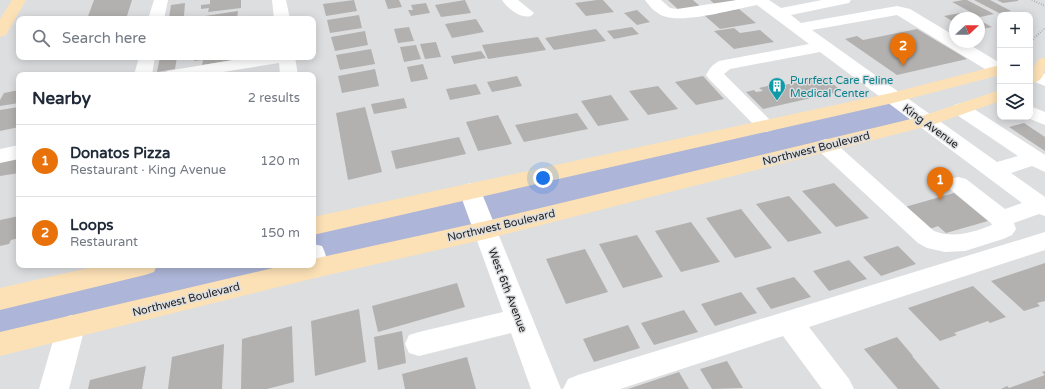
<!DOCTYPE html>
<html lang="en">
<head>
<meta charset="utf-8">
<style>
	:root { --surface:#fff; --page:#f2f2f3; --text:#1f2937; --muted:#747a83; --line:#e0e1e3; --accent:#9b7621 }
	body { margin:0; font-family:"Varela Round",sans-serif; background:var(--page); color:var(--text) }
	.controls { position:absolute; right:12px; top:12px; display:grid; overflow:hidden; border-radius:8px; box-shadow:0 2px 10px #0003 }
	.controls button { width:36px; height:36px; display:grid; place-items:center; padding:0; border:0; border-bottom:1px solid var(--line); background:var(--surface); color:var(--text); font:20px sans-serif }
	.compass { position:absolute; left:949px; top:12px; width:36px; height:36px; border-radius:50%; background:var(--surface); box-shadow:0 2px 10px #0003; rotate:68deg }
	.you { position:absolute; left:543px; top:178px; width:14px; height:14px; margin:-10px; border:3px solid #fff; border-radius:50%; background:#1a73e8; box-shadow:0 0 0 6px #1a73e833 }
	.badge { display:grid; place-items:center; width:26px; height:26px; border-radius:50%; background:var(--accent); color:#fff; font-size:13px; font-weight:700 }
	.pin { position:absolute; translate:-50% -33px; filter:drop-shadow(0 1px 2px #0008) }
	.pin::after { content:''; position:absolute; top:21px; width:14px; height:12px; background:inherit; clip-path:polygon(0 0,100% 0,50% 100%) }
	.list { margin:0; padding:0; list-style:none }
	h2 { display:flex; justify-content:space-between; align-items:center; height:52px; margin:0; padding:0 16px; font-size:17px }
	h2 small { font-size:13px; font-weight:400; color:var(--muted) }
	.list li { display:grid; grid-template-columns:26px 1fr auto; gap:12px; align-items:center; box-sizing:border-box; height:72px; padding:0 16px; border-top:1px solid var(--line) }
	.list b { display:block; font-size:15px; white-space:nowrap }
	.list p { margin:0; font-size:13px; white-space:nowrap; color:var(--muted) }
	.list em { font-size:13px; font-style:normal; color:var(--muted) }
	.icon { flex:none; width:22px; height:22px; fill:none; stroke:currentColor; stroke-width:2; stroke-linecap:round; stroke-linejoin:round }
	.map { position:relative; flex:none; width:1045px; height:389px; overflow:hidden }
	.search { position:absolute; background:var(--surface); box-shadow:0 2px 10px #0003; left:16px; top:16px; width:300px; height:44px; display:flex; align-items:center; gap:10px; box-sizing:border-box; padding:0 14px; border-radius:8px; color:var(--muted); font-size:15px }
	.panel { position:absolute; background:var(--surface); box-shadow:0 2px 10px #0003; left:16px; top:72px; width:300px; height:196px; border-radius:8px }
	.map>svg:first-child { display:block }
	.green { fill:#adb5d8 }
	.building { fill:#b3b1af }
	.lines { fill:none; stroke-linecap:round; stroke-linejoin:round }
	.path { stroke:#8f9091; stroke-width:2; stroke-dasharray:0.5 2; stroke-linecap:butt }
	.minor { fill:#fff; fill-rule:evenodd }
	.major { fill:#fce1b6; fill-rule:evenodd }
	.labels { text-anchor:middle; stroke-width:3; stroke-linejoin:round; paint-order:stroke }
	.culture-label { font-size:11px; fill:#0d838f; stroke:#dddee0; text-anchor:start }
	.street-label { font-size:11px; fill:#1e1e1f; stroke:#dddee0 }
</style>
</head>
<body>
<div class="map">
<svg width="1045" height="389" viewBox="0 0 1045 389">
	<rect width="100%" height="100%" fill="#dddee0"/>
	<!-- green -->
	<path class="green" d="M 893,98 L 925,121 L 0,344 L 0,299 L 145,265 L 313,265 L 313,226 Z"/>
	<!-- building -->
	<path class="building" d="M 94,0 L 132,0 L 126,19 L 87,19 Z
		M 210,0 L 241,0 L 241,8 L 208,12 L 209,8 L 201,9 L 201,5 L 210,4 Z
		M 354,0 L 357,11 L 326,16 L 323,4 Z
		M 385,0 L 399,0 L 402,7 L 388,9 Z
		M 465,0 L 471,13 L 441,17 L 435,5 Z
		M 597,0 L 603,0 L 614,12 L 586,16 L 575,3 Z
		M 668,0 L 693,0 L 702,8 L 681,12 Z
		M 710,0 L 734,0 L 738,3 L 717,6 Z
		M 963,0 L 967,0 L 994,14 L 980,17 L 952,2 Z
		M 974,0 L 990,0 L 1011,11 L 999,13 Z
		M 997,0 L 1018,0 L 1018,1 L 1003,3 Z
		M 185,3 L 184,16 L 169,18 L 171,5 Z
		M 426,3 L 430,13 L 411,16 L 408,10 L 413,10 L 411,5 Z
		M 739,9 L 756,23 L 720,29 L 704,15 Z
		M 637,10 L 650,22 L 637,25 L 624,13 Z
		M 238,11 L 237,19 L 205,19 L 205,16 Z
		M 966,12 L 976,18 L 955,18 L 955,23 L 944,16 Z
		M 359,15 L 362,28 L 330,33 L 327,20 Z
		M 476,19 L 484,32 L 452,38 L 445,24 Z
		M 979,20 L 992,27 L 979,30 Z
		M 409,27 L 414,41 L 398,43 L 394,29 Z
		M 632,27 L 639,34 L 614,39 L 607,31 Z
		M 734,28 L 740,33 L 760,30 L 774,42 L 734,49 L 714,31 Z
		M 596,29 L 606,41 L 554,50 L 545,38 Z
		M 917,29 L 967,59 L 897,75 L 845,39 L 857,36 L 863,40 Z
		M 365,31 L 368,45 L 335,51 L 331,37 Z
		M 538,37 L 546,50 L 488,59 L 482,45 Z
		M 436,42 L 441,57 L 425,59 L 420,44 Z
		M 416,45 L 421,59 L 404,62 L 400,47 Z
		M 371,49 L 375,64 L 340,70 L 336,55 Z
		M 481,51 L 486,58 L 454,64 L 451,56 Z
		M 160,57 L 177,57 L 175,69 L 157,72 Z
		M 194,57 L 239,57 L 239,59 L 202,65 L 203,60 L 194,61 Z
		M 423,64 L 428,79 L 411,82 L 407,67 Z
		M 375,69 L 379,86 L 342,93 L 338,76 Z
		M 517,76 L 522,86 L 492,92 L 487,82 Z
		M 703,76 L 724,99 L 696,105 L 675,82 Z
		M 824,77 L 842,91 L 763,109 L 746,92 L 754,90 L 756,92 L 763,91 L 759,88 L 776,84 L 779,86 Z
		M 476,84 L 481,94 L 450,100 L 446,89 Z
		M 658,86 L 678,109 L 648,115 L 629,91 Z
		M 19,90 L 19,103 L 0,106 L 0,100 L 4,93 Z
		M 611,95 L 629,120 L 598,126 L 581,101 Z
		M 404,98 L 407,108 L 374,114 L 371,104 Z
		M 19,107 L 19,127 L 0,131 L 0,110 Z
		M 365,107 L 382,172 L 348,180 L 336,113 Z
		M 577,113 L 588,129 L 524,142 L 515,125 Z
		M 498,115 L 512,144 L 478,151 L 466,122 Z
		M 1024,123 L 1045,137 L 1045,151 L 1009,127 Z
		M 459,137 L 466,154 L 396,169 L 391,151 Z
		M 19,156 L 19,173 L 0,176 L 0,159 Z
		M 834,183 L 869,218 L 836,227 L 802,191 Z
		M 954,193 L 988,221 L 946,233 L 938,226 L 930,229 L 905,207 Z
		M 789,196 L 822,233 L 788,242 L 756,204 Z
		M 741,209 L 772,248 L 735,258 L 706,218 Z
		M 19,216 L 19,238 L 11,240 L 9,244 L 0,246 L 0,220 Z
		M 691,222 L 720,262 L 681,272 L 655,231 Z
		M 637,235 L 663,277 L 623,288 L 599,244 Z
		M 898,246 L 916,264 L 881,276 L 863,257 Z
		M 585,249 L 608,292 L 566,304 L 546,259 Z
		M 849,260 L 867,279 L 829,291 L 813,271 Z
		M 1045,263 L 1045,301 L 1037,303 L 1040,306 L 1024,311 L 991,281 Z
		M 794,277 L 811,297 L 771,309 L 756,288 Z
		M 457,283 L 465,307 L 378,332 L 372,306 Z
		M 973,286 L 1006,317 L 990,323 L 988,321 L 954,333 L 957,335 L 940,341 L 908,308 Z
		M 741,292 L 757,313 L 715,326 L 701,304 Z
		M 359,309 L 366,362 L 315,376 L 311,321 Z
		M 684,310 L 698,332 L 654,345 L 641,323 Z
		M 628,325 L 640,348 L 594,362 L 583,339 Z
		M 292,326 L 294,382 L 267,389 L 241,389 L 242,339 Z
		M 402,331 L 406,363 L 378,370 L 374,337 Z
		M 897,337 L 913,356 L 912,356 L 940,389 L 898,389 L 864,349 Z
		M 224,344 L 222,389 L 168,389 L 172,357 Z
		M 467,357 L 476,389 L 405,389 L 402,374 Z
		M 727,361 L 743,388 L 712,389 L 700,369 Z
		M 146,366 L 142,389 L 88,389 L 90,380 Z
		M 1045,371 L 1045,389 L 1001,389 L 1007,386 L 1009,388 L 1045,375 L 1042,372 Z
		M 679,372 L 689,389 L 628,389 Z"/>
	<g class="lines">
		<!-- path -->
		<path class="path" d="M 1032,0 L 1045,6
			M 1031,41 L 1045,28"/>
		<!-- minor -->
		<path class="minor" d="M 154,0 L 168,0 L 164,19 L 148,19 Z
			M 272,0 L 286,0 L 290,19 L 274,19 Z
			M 502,0 L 518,0 L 534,13 L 531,16 C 521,19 508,9 502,0 Z
			M 645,0 L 661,0 L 670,8 L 677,9 L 737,0 L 769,0 L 781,8 L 822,0 L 851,0 L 849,3 L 844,4 L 791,15 L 801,23 L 897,6 L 910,9 L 955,36 L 955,42 L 965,42 L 1000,63 L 1000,75 L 993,74 L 897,15 L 812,30 L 997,162 L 1018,156 L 954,113 L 952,109 L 954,105 L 961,103 L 968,105 L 1045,155 L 1045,172 L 1032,166 L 1011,173 L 1045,197 L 1045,216 L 1039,214 L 1014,223 L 1016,229 L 1012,235 L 1003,239 L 965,251 L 945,252 L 927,248 L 918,243 L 819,151 L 816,146 L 819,141 L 826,139 L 833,141 L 934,231 C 953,239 974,232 992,225 L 991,223 L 950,189 L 947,184 L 950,179 L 958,177 L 966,179 L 1005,209 L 1022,203 L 820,52 L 730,69 L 724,74 L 776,126 L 773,130 L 766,132 L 759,130 L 709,79 L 706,75 C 710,68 712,65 719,61 L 809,44 L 757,5 C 734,9 685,24 663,16 C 656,13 649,6 645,0 Z
			M 139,57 L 155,57 L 152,75 L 134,75 Z
			M 251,57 L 295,57 L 298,75 L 280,75 L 279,63 L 204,75 L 164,75 L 167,71 Z
			M 1036,71 L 1045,74 L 1045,86 L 1030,80 L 1030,72 Z
			M 1030,106 L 1045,112 L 1045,125 L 1025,117 L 1030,117 Z
			M 19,145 L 19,159 L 0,163 L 0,149 Z
			M 470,183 L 478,186 L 481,191 L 561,389 L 531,389 L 511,333 L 419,356 L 409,353 L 405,344 L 409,335 L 419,332 L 503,312 L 459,191 L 462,186 Z
			M 1045,232 L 1045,250 L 809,327 L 849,379 L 854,389 L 822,389 L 783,336 L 620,389 L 563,389 L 568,379 L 578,375 Z
			M 313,244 L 322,246 C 327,256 329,265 324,275 L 315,278 L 306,275 L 302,265 L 313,265 Z
			M 71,315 L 81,319 L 85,327 L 69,389 L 39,389 L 57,327 L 61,319 Z"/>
		<!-- major -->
		<path class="major" d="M 12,0 L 26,0 L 6,35 L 0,37 L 0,19 Z
			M 1045,58 C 1045,74 1045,80 1030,84 L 1030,72 L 1039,59 Z
			M 1000,65 L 1000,75 L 893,103 L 313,235 L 313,217 L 891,93 Z
			M 1000,90 L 1000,101 L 932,125 L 486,239 L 315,278 L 0,356 L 0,332 L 286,265 L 313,265 L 313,259 L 486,221 L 886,125 L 919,117 Z
			M 102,265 L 157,265 L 154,272 L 145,275 L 0,310 L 0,288 Z"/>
	</g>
	<!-- icons -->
	<defs>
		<g id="building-pin" transform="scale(0.9)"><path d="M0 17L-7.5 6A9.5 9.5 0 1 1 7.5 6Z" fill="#0f9aa8" stroke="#dddee0"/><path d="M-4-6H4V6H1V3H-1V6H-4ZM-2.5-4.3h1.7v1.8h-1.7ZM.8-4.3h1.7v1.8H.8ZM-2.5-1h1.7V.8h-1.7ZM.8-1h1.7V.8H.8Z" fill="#fff"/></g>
	</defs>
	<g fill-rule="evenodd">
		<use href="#building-pin" x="777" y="86"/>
	</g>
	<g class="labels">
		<!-- culture labels -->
		<g class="culture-label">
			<text x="790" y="84">Purrfect Care Feline<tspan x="790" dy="13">Medical Center</tspan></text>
		</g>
		<!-- street labels -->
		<g class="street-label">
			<text transform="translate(931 126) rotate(36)" y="4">King Avenue</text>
			<text transform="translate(816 148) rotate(-14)" y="4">Northwest Boulevard</text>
			<text transform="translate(501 225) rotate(-13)" y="4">Northwest Boulevard</text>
			<text transform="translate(508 290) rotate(69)" y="4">West 6th Avenue</text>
			<text transform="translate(186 299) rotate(-14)" y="4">Northwest Boulevard</text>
		</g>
	</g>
</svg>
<div class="controls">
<button>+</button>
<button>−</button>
<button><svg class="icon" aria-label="layers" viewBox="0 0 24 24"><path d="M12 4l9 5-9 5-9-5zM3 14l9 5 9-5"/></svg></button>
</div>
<svg class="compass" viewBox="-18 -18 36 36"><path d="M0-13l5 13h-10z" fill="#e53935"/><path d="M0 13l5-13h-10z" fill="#747a83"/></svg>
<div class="you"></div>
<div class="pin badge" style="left:940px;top:200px;background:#e8710a">1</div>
<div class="pin badge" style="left:903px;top:66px;background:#e8710a">2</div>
<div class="search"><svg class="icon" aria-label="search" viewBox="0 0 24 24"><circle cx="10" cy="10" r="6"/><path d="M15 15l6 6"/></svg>Search here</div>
<section class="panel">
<h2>Nearby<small>2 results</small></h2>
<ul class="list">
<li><span class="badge" style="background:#e8710a">1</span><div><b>Donatos Pizza</b><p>Restaurant · King Avenue</p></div><em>120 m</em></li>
<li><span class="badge" style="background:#e8710a">2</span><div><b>Loops</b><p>Restaurant</p></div><em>150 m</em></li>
</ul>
</section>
</div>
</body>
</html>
